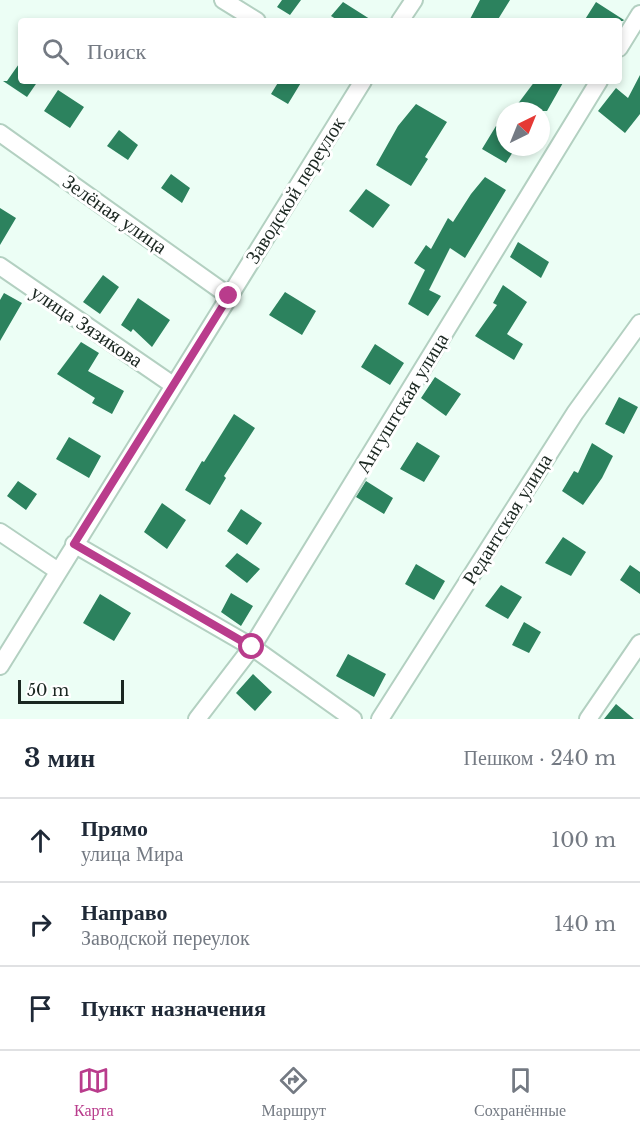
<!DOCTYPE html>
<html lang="ru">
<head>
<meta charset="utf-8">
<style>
	:root { --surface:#fff; --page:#f6f6f7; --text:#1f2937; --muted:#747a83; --line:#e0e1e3; --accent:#b93c8c }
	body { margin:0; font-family:"Libre Baskerville",serif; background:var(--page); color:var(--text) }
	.compass { position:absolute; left:496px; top:102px; width:54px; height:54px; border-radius:50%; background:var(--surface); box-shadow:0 3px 9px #0003; rotate:43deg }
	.scale { position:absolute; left:18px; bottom:15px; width:106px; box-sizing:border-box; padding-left:6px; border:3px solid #1b2721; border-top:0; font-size:16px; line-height:21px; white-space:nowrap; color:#1b2721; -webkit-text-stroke:4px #fff; paint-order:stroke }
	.stop { position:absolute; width:18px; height:18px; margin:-14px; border:4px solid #b93c8c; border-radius:50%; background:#fff }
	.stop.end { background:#b93c8c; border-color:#fff; box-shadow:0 2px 6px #0008 }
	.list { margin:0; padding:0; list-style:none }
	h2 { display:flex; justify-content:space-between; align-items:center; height:78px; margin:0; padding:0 24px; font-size:26px }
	h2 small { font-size:20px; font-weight:400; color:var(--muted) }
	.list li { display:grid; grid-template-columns:39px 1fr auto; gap:18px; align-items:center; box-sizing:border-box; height:84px; padding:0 24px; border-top:2px solid var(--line) }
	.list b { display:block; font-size:22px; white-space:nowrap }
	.list p { margin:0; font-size:20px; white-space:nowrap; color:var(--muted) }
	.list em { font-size:20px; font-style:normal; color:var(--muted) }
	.icon { flex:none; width:33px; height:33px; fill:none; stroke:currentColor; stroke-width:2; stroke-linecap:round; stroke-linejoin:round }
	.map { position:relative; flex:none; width:640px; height:719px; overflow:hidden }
	.search { position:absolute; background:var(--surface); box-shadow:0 3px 9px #0003; left:18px; right:18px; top:18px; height:66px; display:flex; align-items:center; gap:15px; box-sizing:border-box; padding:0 21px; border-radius:6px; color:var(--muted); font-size:22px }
	.sheet { height:330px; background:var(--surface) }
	nav { display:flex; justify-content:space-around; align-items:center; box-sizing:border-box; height:84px; border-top:2px solid var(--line); background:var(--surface); font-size:16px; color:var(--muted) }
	nav a { display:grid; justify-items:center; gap:3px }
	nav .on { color:var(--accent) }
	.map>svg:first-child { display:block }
	.building { fill:#2c825e }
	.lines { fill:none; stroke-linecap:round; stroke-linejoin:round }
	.minor-casing { stroke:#b3d0c1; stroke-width:20 }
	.minor { stroke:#fff; stroke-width:16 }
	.route { stroke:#b93c8c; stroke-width:8 }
	.labels { text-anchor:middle; stroke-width:6; stroke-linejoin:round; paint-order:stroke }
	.street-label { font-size:20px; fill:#1b2721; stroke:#fff }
</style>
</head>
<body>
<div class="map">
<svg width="640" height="719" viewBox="0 0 640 719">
	<rect width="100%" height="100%" fill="#ecfef5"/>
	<!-- building -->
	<path class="building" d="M 282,0 L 301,0 L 290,15 L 277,7 Z
		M 480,0 L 510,0 L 497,21 L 469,21 Z
		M 343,2 L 373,21 L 339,21 L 331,16 Z
		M 596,2 L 624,20 L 623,21 L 584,21 Z
		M 21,61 L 21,81 L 38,81 L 27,97 L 3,81 L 7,81 Z
		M 640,75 L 640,114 L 625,133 L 598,111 L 616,88 L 628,98 Z
		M 279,81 L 302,81 L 288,104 L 271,94 Z
		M 535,81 L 564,81 L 547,111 L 528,111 L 517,105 Z
		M 58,90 L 84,107 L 70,128 L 44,111 Z
		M 416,104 L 447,122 L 425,157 L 428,159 L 411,186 L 376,165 L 398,126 Z
		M 496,126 L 505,132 L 505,147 L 516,147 L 506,163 L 482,149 Z
		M 119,130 L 138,145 L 128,160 L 107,146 Z
		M 171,174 L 190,188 L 182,203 L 161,188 Z
		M 485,177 L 506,190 L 465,258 L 450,248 L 429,290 L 441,296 L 428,316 L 408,304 L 425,270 L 414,263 L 426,245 L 431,249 L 448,218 L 453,222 L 471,194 Z
		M 366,189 L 390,205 L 373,228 L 349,211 Z
		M 0,208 L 16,218 L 0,245 Z
		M 518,242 L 549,262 L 541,278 L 510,257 Z
		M 103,275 L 119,287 L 100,314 L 83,302 Z
		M 503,285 L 527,302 L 507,334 L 523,344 L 514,360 L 475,336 L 497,305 L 493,303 Z
		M 285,292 L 316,311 L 302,335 L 269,315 Z
		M 4,293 L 22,303 L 0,341 L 0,300 Z
		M 138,298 L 170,320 L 152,347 L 133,329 L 131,332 L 121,325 Z
		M 81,342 L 99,353 L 88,371 L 124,391 L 112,414 L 92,403 L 95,398 L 57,374 Z
		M 375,344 L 404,363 L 390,385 L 361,367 Z
		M 435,377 L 461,394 L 446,416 L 421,398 Z
		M 619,397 L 638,407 L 624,434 L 605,424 Z
		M 234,414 L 255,428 L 224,476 L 226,478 L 210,505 L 185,490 L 202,461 L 204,462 Z
		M 69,437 L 101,456 L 89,478 L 56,459 Z
		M 417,442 L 440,456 L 424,482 L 400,469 Z
		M 592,443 L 613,456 L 602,478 L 583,505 L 562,491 L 574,471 L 578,473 Z
		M 18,481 L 37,494 L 26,510 L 7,496 Z
		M 366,481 L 393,498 L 384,514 L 356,497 Z
		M 162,503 L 186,520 L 167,549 L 144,532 Z
		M 241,509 L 262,523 L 247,545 L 227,531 Z
		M 563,537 L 586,552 L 571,576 L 545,563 Z
		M 237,553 L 260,569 L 247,583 L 225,566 Z
		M 416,564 L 445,581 L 434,600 L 405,584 Z
		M 630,565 L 640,572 L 640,594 L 620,580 Z
		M 501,585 L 522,597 L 508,619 L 485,606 Z
		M 231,593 L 253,606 L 241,626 L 221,612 Z
		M 100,594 L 131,613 L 114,641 L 83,623 Z
		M 524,622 L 541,632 L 529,653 L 512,645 Z
		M 348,654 L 386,674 L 374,697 L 336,676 Z
		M 253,674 L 272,692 L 255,711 L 236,693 Z
		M 616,704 L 634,719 L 604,719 Z"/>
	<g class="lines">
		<!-- minor casing -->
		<g class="minor-casing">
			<path id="minor" d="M 223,0 L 257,21
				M 400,21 L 414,0
				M 619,48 L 640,14
				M 0,133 L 229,296
				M 0,266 L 173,385
				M 0,532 L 58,571
				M 74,544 L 252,647 L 353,719
				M 0,666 L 363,81
				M 197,719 L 252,647 L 599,81
				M 380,719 L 575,413 L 640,323
				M 588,719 L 640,643"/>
		</g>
		<!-- minor -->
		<use href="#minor" class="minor"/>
	</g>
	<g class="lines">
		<!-- route -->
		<path class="route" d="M 229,296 L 74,544 L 252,647"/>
	</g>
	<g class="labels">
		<!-- street labels -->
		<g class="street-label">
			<text transform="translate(295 190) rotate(-58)" y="7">Заводской переулок</text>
			<text transform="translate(115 214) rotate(35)" y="7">Зелёная улица</text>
			<text transform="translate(87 326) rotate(34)" y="7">улица Зязикова</text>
			<text transform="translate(402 403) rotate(-59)" y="7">Ангуштская улица</text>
			<text transform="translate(507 519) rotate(-58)" y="7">Редантская улица</text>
		</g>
	</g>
</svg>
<svg class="compass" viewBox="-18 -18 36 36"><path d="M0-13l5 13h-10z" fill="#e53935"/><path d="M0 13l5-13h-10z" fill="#747a83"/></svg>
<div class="scale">50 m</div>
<div class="stop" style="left:252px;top:647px"></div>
<div class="stop end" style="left:229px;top:296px"></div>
<div class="search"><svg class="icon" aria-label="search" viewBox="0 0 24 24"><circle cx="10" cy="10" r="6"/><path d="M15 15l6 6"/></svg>Поиск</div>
</div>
<section class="sheet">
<h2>3 мин<small>Пешком · 240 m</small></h2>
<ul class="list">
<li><svg class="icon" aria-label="ahead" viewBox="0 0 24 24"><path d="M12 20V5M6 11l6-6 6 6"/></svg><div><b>Прямо</b><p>улица Мира</p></div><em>100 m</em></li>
<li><svg class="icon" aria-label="right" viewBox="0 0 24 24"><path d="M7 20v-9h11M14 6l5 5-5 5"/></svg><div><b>Направо</b><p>Заводской переулок</p></div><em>140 m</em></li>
<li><svg class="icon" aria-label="arrive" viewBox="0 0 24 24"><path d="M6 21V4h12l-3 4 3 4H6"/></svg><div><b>Пункт назначения</b></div></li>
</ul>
</section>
<nav>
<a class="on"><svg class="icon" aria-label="map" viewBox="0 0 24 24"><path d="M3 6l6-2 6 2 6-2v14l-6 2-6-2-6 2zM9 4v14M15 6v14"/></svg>Карта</a>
<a><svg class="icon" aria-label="directions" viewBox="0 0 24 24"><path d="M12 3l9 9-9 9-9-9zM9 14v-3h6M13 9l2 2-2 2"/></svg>Маршрут</a>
<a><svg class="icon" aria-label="saved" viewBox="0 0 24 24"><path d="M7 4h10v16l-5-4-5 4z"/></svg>Сохранённые</a>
</nav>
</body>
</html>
